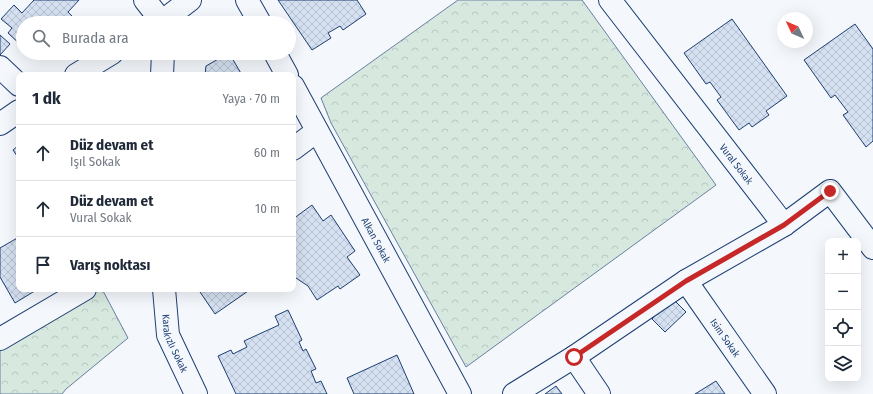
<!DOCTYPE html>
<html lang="tr">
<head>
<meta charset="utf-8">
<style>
	:root { --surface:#fff; --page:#f2f2f3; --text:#1f2937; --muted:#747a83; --line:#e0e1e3 }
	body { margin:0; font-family:"Fira Sans Condensed",sans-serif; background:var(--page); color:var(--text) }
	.controls { position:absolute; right:12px; bottom:12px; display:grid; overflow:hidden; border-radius:8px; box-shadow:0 4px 16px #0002 }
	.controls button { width:36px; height:36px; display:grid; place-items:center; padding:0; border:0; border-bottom:1px solid var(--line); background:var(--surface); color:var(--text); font:20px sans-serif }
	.compass { position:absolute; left:777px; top:12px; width:36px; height:36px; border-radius:50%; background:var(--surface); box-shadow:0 4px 16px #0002; rotate:314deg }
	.stop { position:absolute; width:12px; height:12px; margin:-9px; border:3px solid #c62828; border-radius:50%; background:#fff }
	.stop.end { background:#c62828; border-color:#fff; box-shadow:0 1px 4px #0008 }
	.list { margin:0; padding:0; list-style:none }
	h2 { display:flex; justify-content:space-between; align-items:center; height:52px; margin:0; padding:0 16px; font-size:17px }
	h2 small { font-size:13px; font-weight:400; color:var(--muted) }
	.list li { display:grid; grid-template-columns:26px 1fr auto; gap:12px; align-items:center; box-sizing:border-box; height:56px; padding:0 16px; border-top:1px solid var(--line) }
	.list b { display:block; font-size:15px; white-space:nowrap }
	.list p { margin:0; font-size:13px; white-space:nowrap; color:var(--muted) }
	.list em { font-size:13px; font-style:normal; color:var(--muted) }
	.icon { flex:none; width:22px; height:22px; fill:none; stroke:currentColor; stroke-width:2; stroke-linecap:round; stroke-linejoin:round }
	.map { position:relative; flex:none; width:873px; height:394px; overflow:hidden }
	.search { position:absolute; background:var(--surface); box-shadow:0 4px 16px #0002; left:16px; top:16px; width:280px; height:44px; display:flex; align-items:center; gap:10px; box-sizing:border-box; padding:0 14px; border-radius:22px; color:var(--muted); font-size:15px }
	.panel { position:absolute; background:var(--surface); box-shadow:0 4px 16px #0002; left:16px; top:72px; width:280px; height:220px; border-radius:8px }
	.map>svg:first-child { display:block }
	.park { fill:url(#park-crowns); stroke:#687fa3 }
	.building { fill:url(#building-cross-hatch); stroke:#1d3f73 }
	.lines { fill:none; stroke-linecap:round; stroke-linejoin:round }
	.street-casing { stroke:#1d3f73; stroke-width:24 }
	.street { stroke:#f4f7fb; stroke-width:22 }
	.route { stroke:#c62828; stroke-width:5 }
	.labels { text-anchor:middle; stroke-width:3; stroke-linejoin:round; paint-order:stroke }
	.street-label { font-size:10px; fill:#1d3f73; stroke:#f4f7fb }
</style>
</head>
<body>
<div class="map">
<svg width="873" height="394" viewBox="0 0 873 394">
	<defs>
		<pattern id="park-crowns" width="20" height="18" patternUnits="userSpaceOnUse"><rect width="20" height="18" fill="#d7e8df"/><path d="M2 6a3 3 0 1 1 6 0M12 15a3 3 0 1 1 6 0" fill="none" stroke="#b8c8c3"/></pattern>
		<pattern id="building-cross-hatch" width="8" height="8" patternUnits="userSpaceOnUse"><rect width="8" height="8" fill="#d5e0f0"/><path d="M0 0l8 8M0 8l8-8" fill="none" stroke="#b6c1d1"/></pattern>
	</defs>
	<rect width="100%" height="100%" fill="#f4f7fb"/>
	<!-- park -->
	<path class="park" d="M 458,0 L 582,0 L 716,185 L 466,367 L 331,123 L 321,98 Z
		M 96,289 L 102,289 L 128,338 L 66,389 L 62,394 L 0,394 L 0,347 Z"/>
	<!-- building -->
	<path class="building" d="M 34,0 L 79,0 L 68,12 L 74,18 L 70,23 L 23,23 L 23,47 L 8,33 L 12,28 L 1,19 L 14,5 L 22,13 Z
		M 278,0 L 357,0 L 366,14 L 343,30 L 340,26 L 328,33 L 331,38 L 312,50 Z
		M 732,19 L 787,96 L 766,111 L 769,115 L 752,127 L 749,123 L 739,130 L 717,100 L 721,97 L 710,82 L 706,84 L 684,53 Z
		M 855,24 L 873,49 L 873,141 L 866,147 L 843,115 L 848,112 L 835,95 L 831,98 L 804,60 Z
		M 0,35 L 10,44 L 0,55 Z
		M 229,53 L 242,75 L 205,75 L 206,66 Z
		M 19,145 L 19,159 L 13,150 Z
		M 312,205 L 323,221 L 331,215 L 355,251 L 347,257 L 360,275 L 340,289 L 338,286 L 317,300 L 308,286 L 293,276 L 293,219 Z
		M 19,237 L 19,289 L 38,289 L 15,303 L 0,277 L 0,248 Z
		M 198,289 L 251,289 L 215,314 Z
		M 672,298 L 686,312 L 665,332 L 652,319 Z
		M 288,310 L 302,340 L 299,342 L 303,351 L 306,349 L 316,369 L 311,371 L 316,383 L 321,381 L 327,394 L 236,394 L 218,356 L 231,350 L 233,354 L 247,347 L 244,341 L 279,325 L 275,316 Z
		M 397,355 L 414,394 L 354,394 L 347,378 Z
		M 716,381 L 725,394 L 695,394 Z
		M 556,386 L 562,394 L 545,394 Z"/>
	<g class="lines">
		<!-- street casing -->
		<g class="street-casing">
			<g id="street">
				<path d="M 145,0 L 163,23"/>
				<path d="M 247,0 L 260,23"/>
				<path id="s1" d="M 610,0 L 784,225 L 830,191 L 873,248"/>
				<path d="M 160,23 L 190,0"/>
				<path d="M 275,53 L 287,75"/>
				<path d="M 0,67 L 19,85"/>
				<path d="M 76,75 L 112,53"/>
				<path d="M 162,75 L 163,53"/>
				<path id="s2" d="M 293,86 L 460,394"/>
				<path d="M 0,124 L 19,111"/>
				<path d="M 293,149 L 317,131"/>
				<path id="s3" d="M 686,281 L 765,394"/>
				<path id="s4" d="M 164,289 L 168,335 L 196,394"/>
				<path d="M 0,339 L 85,289"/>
				<path d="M 574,357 L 599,394"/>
				<path d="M 514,394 L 574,357 L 686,281 L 784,225"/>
			</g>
		</g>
		<!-- street -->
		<use href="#street" class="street"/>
	</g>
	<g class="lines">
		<!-- route -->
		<path class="route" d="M 574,357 L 686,281 L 784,225 L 830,191"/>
	</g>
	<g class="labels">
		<!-- street labels -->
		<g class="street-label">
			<text dy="4" stroke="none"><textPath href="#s1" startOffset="207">Vural Sokak</textPath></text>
			<text dy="4" stroke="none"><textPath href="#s2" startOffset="175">Alkan Sokak</textPath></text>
			<text dy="4" stroke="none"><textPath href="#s3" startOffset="69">Isim Sokak</textPath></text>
			<text dy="4" stroke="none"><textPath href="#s4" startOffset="56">Karakızlı Sokak</textPath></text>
		</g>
	</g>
</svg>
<div class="controls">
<button>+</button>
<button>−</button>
<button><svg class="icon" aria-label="locate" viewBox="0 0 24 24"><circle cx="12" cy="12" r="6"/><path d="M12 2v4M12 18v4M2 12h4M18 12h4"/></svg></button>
<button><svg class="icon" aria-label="layers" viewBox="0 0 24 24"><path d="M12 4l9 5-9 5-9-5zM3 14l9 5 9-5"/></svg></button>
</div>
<svg class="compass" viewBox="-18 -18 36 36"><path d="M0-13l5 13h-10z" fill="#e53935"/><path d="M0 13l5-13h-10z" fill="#747a83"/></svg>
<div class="stop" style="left:574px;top:357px"></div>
<div class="stop end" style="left:830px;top:191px"></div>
<div class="search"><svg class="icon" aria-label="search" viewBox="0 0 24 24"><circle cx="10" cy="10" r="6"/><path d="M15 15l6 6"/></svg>Burada ara</div>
<section class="panel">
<h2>1 dk<small>Yaya · 70 m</small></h2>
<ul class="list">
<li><svg class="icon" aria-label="ahead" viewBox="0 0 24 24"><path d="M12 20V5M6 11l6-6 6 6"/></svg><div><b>Düz devam et</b><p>Işıl Sokak</p></div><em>60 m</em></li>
<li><svg class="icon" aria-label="ahead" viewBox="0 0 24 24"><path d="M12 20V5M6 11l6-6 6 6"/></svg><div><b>Düz devam et</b><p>Vural Sokak</p></div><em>10 m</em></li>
<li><svg class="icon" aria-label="arrive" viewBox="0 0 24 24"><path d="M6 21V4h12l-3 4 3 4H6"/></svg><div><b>Varış noktası</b></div></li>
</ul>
</section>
</div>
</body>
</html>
